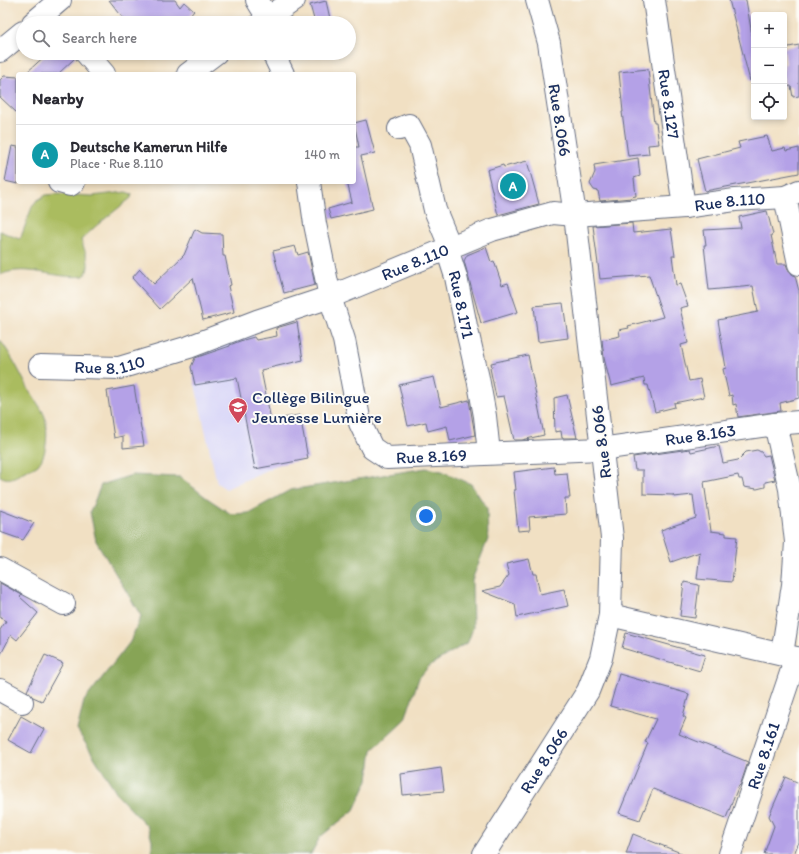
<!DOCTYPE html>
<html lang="en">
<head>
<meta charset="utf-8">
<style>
	:root { --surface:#fff; --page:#f7f7f7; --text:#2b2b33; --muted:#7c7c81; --line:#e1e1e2; --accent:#d1495b }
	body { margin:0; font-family:Itim,sans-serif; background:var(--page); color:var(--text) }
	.controls { position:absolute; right:12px; top:12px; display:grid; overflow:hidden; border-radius:4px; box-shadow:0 2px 6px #0003 }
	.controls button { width:36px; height:36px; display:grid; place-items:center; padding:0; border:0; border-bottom:1px solid var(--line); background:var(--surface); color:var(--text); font:20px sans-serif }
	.you { position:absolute; left:426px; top:516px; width:14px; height:14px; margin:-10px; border:3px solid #fff; border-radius:50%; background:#1a73e8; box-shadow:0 0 0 6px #1a73e833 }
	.badge { display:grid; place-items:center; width:26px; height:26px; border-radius:50%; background:var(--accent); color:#fff; font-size:13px; font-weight:700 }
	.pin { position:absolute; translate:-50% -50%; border:2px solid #fff; box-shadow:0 1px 4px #0006 }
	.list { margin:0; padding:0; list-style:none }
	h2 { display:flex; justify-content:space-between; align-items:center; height:52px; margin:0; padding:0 16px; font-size:17px }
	h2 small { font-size:13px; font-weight:400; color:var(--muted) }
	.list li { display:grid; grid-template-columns:26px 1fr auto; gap:12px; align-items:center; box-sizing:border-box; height:60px; padding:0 16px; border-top:1px solid var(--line) }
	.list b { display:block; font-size:15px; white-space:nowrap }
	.list p { margin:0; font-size:13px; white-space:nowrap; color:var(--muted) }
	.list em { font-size:13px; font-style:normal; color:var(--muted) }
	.icon { flex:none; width:22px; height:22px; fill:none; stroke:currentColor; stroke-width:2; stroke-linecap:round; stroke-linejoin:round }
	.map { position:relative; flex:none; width:799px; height:854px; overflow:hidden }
	.search { position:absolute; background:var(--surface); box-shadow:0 2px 6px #0003; left:16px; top:16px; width:340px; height:44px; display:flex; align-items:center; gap:10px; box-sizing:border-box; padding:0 14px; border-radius:22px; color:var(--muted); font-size:15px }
	.panel { position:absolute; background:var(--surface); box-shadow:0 2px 6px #0003; left:16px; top:72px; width:340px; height:112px; border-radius:4px }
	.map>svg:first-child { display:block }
	.built { fill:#d9d7f8 }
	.green { fill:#aabc5f; stroke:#62765e }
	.forest { fill:#87a456; stroke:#516a5a }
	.building { fill:#b4a1e7 }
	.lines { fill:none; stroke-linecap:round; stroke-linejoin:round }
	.minor-casing { stroke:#666d81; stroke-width:24 }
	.minor { stroke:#fff; stroke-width:22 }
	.labels { text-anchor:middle; stroke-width:4; stroke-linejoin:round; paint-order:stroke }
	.street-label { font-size:17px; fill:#1b2f5e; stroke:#fdfcf7 }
	.poi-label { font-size:17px; fill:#1b2f5e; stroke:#fdfcf7; text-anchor:start }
</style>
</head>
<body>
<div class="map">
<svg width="799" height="854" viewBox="0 0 799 854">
	<rect width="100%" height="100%" fill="#fdfcf7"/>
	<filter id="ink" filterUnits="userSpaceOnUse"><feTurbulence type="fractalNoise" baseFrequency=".025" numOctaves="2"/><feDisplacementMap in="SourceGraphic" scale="8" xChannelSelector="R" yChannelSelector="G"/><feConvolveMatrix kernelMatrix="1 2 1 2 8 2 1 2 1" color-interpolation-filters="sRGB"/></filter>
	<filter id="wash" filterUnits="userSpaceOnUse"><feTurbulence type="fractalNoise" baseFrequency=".012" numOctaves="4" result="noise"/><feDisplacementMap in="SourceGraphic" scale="16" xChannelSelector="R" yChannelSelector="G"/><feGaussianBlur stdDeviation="0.9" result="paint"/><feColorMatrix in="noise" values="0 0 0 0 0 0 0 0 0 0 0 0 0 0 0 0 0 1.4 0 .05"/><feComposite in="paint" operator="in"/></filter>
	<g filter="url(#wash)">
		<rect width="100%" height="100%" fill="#f1e0c3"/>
		<!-- built -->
		<path class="built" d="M 251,330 L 256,341 L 279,464 L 226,489 L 217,483 L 191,367 L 195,358 Z"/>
		<!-- green -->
		<path class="green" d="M 126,192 L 132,194 L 131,198 L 96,226 L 81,240 C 85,252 93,266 84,276 C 56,280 27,263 0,275 L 0,231 L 19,239 L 21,237 L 32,207 L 36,201 L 46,195 L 55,194 L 92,196 Z
			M 0,340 C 12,356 20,373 29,390 C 34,399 42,408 45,417 C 48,430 48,454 38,465 C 35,468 29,468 25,471 C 16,476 10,482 0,476 Z"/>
		<!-- forest -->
		<path class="forest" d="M 426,468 L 442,471 L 471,484 L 487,508 L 488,539 L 472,580 L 473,628 L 468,642 L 429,666 L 419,678 L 405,719 L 372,750 L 368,780 L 354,810 L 320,837 L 311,854 L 152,854 L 152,840 L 147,826 L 120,798 L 77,730 L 84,701 L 130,642 L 141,616 L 96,541 L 90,512 L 101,485 L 132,475 L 180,477 L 207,498 L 231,514 L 248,513 L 290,490 Z"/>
		<g id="blocks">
			<!-- building -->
			<path class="building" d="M 109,0 L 175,0 L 180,7 L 184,2 L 194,11 L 188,18 L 192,23 L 127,23 Z
				M 729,0 L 746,0 L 752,35 L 754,35 L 754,80 L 750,81 Z
				M 326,1 L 331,23 L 315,23 L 310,5 Z
				M 799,45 L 799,96 L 793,97 L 791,86 L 784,87 L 784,64 L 786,64 L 784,48 Z
				M 48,53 L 74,53 L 75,58 L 58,74 L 25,74 Z
				M 648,69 L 654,123 L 656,123 L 659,144 L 648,145 L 649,154 L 628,156 L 622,112 L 623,112 L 619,72 Z
				M 4,76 L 18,77 L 18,114 L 0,97 L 0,80 Z
				M 366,120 L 375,153 L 361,156 L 373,209 L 331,219 L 328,209 L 352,202 L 347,182 L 354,182 L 354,147 L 359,147 L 354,123 Z
				M 767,136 L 772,151 L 785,148 L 786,151 L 799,148 L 799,173 L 705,191 L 697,159 L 740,148 L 738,142 Z
				M 12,146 L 18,147 L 18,184 L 5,181 Z
				M 638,158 L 640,176 L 634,178 L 636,196 L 631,197 L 631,198 L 600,201 L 598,191 L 594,190 L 590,184 L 595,172 L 594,165 Z
				M 527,161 L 539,204 L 498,215 L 487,170 L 503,165 L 504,167 Z
				M 767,211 L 773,234 L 771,235 L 777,264 L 786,264 L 789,272 L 795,276 L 799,291 L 799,398 L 780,403 L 781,411 L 738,417 L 736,404 L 733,405 L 732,395 L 729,396 L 723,369 L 726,368 L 718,320 L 758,312 L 753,286 L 709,290 L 704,245 L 706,245 L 704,230 L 741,228 L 739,217 Z
				M 632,223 L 633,233 L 671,229 L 675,256 L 672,256 L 676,285 L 680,284 L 688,306 L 680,308 L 688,343 L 681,345 L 689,381 L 700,379 L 704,397 L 674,403 L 675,407 L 655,412 L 648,385 L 645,385 L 644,378 L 611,386 L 604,358 L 602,340 L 620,336 L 619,330 L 629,328 L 628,326 L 663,317 L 649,275 L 600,279 L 593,226 Z
				M 195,229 L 202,233 L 222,234 L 223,256 L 225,256 L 231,285 L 228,286 L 234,312 L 203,320 L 193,278 L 160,309 L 132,278 L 140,269 L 154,284 L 184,255 Z
				M 295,246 L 298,255 L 308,252 L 315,285 L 284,293 L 273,251 Z
				M 486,247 L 491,262 L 494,261 L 502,285 L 508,283 L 518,312 L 481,323 L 464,261 L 467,255 Z
				M 563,303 L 568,338 L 538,342 L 534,306 Z
				M 297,322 L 303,360 L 261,370 L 271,420 L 300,415 L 308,459 L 255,469 L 237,378 L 195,385 L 191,367 L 195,358 L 230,346 L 230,345 L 240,341 L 254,337 L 256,340 L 277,336 L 276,328 Z
				M 528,355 L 544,435 L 522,440 L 514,440 L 504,396 L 496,397 L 490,368 L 492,367 L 491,363 Z
				M 434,377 L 441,407 L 469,400 L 475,435 L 450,441 L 447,426 L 428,431 L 426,422 L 408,426 L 399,385 Z
				M 134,386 L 144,446 L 123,448 L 123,436 L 114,438 L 107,391 Z
				M 567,395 L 577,438 L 562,438 L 561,431 L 555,432 L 554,398 Z
				M 719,446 L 723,463 L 738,460 L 746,452 L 757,450 L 761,452 L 764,456 L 769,455 L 775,480 L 765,482 L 765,487 L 757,489 L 744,487 L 742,479 L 739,479 L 738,475 L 704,482 L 711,531 L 726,533 L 726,536 L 737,537 L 732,582 L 697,579 L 700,552 L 671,562 L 661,530 L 696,518 L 693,495 L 674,497 L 673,495 L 643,494 L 643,470 L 635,470 L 633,457 L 690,449 L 691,452 Z
				M 554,467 L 555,474 L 567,473 L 570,498 L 565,498 L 566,514 L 529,517 L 530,530 L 518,531 L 514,490 L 516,490 L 514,472 Z
				M 0,510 L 34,523 L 23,540 L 0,532 Z
				M 529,559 L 533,574 L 536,574 L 540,594 L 564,589 L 568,606 L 517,617 L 515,604 L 482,591 L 500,587 L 509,575 L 506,564 Z
				M 684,582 L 699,585 L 695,618 L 680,616 Z
				M 0,583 L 22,595 L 20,597 L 38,613 L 17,640 L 11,635 L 0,656 L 0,630 L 6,621 L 0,618 Z
				M 626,633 L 705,655 L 700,671 L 622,648 Z
				M 45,655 L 63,663 L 42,701 L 33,697 L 27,691 Z
				M 619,674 L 689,694 L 683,716 L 686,718 L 679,734 L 748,762 L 740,786 L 739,785 L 726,818 L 653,789 L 640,820 L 619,813 L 648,743 L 645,742 L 656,719 L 610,706 Z
				M 21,716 L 44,729 L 31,753 L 8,740 Z
				M 441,768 L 444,791 L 403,795 L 401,774 Z
				M 786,777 L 799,783 L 799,842 L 794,854 L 764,854 L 774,826 L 769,816 Z
				M 633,834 L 681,853 L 681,854 L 626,854 Z"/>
		</g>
	</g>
	<g filter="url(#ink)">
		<use href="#blocks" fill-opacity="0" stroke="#666d81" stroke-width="1"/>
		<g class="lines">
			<!-- minor casing -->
			<g class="minor-casing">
				<g id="minor">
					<path d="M 257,0 L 268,18"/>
					<path id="s1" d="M 654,0 L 684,207"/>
					<path d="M 33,23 L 60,0"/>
					<path d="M 261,23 L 294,0"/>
					<path d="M 0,51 L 23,32"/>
					<path d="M 86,53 L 104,74"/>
					<path d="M 273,53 L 283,74"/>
					<path d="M 188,74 L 216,53"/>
					<path id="s2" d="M 399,129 L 409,125 L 420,145 L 435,210 L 447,239 L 447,249 L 456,277 L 466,326 L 478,378 L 485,416 L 489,453"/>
					<path d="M 59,182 L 70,185 L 74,182"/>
					<path id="s3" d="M 309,182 L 315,224 L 330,297 L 344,340 L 360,423 L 372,448 L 387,458 L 601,449 L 775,424 L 799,422"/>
					<path d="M 785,197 L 799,264"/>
					<path id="s4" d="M 40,366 L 119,368 L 189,347 L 257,321 L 330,297 L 492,230 L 553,213 L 575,215 L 684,207 L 735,200 L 785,197 L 799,191"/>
					<path d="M 775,424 L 790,489 L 796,542 L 793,585 L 782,654"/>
					<path d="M 0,569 L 64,604"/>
					<path d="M 610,615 L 796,658"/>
					<path d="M 0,690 L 22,702"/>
					<path id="s5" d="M 484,854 L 588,691 L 601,658 L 610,615 L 612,538 L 575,215 L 549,43 L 537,0"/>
					<path id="s6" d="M 730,854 L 796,658"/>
				</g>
			</g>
			<!-- minor -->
			<use href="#minor" class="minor"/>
		</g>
	</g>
	<!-- icons -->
	<defs>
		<g id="school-pin" transform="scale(1)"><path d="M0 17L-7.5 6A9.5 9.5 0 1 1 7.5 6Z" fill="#d1495b" stroke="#fdfcf7"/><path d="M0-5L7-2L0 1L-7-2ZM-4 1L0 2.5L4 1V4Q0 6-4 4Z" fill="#fff"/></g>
	</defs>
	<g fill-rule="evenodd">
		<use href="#school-pin" x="238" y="407"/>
	</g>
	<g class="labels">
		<!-- street labels -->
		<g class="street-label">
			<text dy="6" stroke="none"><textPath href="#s1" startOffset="105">Rue 8.127</textPath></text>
			<text transform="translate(560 120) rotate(81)" y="6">Rue 8.066</text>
			<text dy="6" stroke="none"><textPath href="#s4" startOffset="718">Rue 8.110</textPath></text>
			<text dy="6" stroke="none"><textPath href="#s4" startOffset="394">Rue 8.110</textPath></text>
			<text dy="6" stroke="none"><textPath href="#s2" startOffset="199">Rue 8.171</textPath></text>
			<text dy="6" stroke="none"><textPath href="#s4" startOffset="70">Rue 8.110</textPath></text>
			<text dy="6" stroke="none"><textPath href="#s3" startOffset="607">Rue 8.163</textPath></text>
			<text transform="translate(601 442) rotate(-97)" y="6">Rue 8.066</text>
			<text dy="6" stroke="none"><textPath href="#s3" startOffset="337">Rue 8.169</textPath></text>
			<text dy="6" stroke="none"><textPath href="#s6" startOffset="104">Rue 8.161</textPath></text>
			<text dy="6" stroke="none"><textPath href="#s5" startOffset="111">Rue 8.066</textPath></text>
		</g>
		<!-- poi labels -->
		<g class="poi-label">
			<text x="252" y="403">Collège Bilingue<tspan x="252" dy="20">Jeunesse Lumière</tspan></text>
		</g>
	</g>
</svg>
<div class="controls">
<button>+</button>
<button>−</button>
<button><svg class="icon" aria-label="locate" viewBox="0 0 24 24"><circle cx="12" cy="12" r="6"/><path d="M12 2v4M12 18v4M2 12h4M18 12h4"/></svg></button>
</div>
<div class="you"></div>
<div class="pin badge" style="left:513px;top:186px;background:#0f9aa8">A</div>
<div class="search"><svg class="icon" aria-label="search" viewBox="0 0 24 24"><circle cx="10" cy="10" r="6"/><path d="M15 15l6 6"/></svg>Search here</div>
<section class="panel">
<h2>Nearby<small></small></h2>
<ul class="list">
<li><span class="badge" style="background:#0f9aa8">A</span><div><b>Deutsche Kamerun Hilfe</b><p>Place · Rue 8.110</p></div><em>140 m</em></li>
</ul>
</section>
</div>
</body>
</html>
